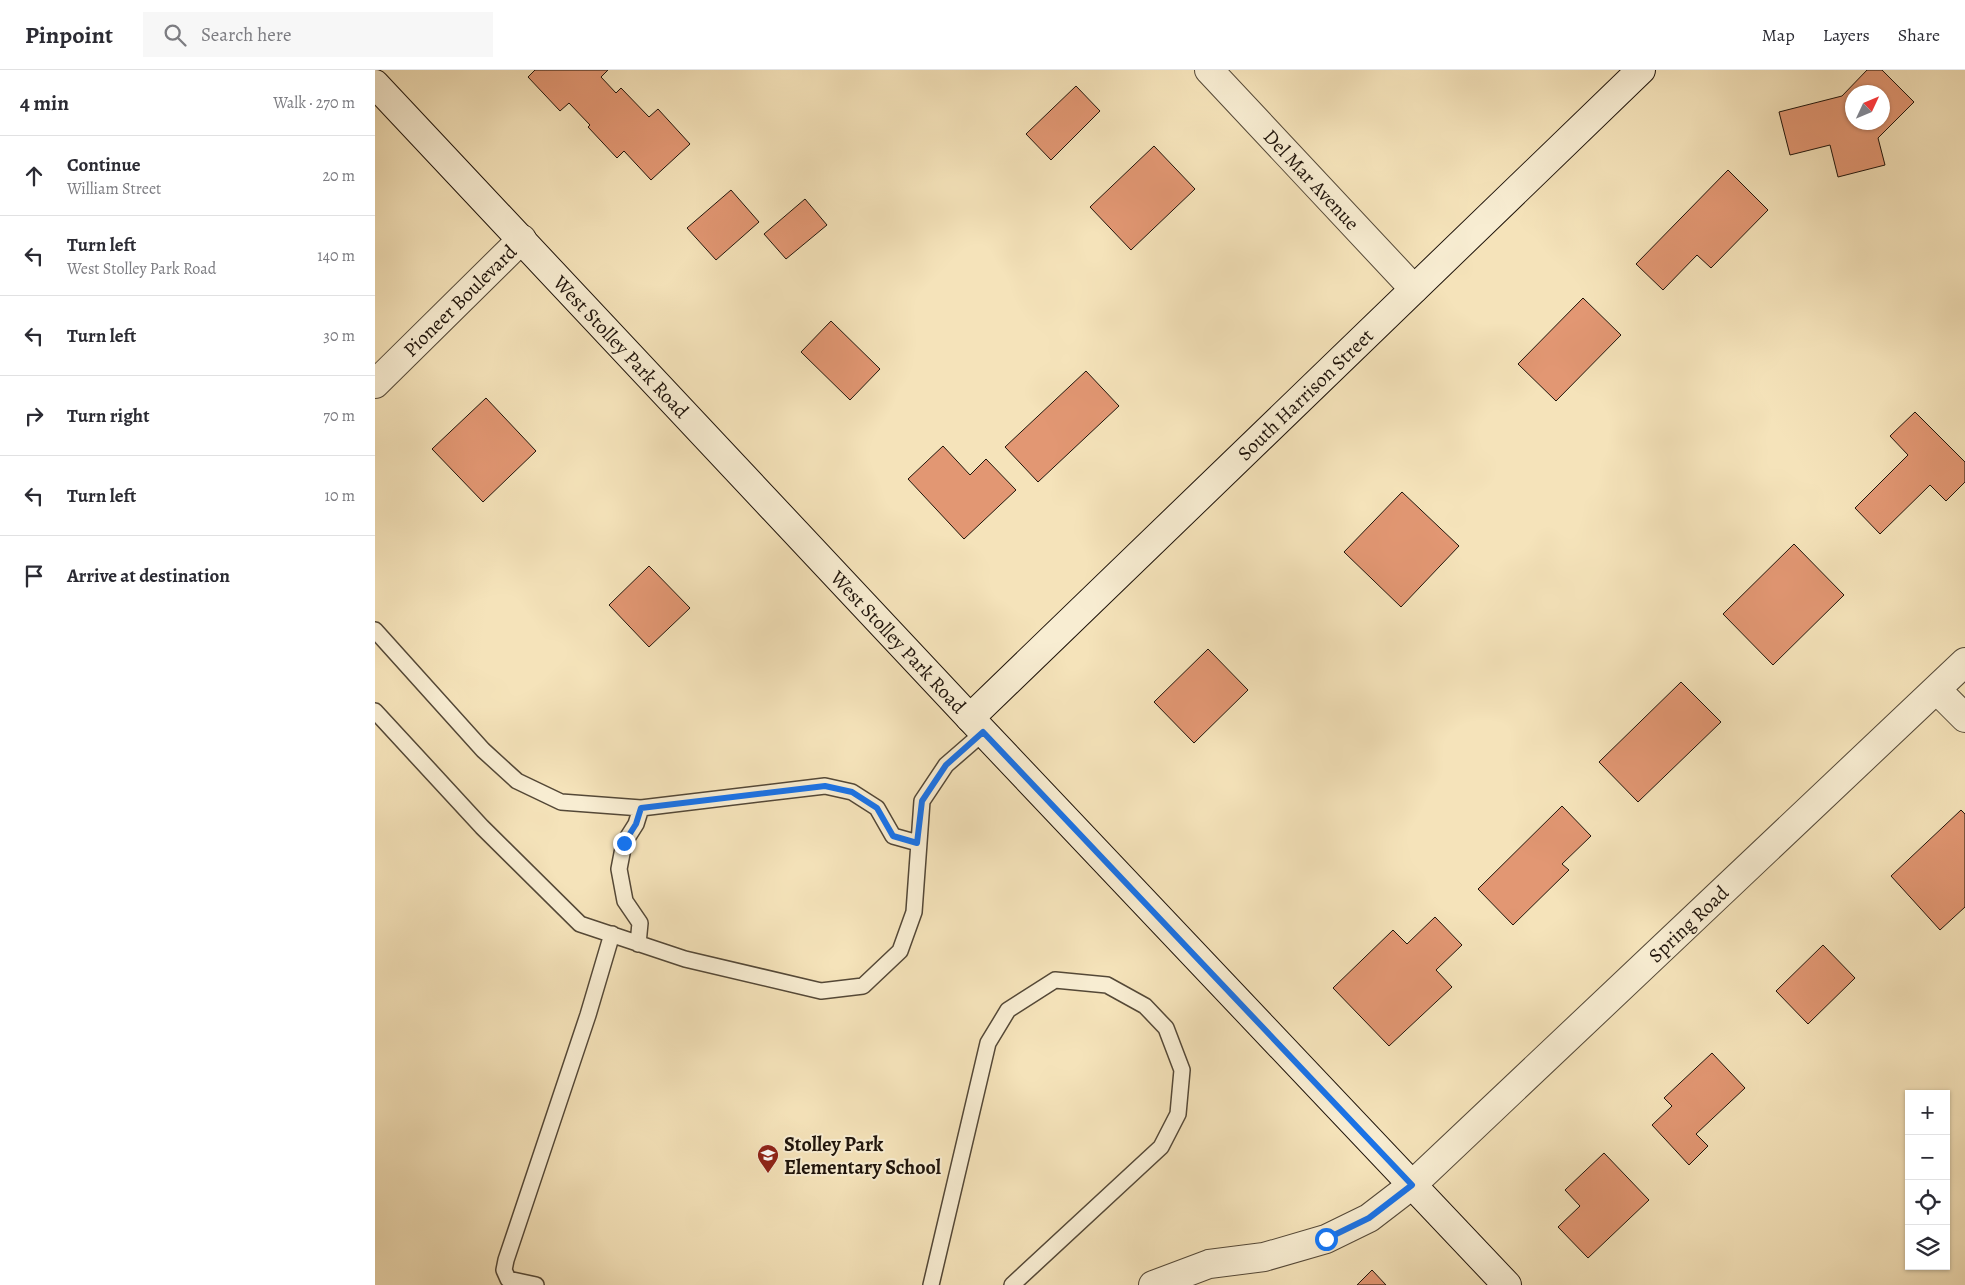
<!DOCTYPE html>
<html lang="en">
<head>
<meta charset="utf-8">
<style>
	:root { --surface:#fff; --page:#f7f7f7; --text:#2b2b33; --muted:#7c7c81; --line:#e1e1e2 }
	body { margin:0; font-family:Alegreya,serif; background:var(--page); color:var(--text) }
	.controls { position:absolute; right:15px; bottom:15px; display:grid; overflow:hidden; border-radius:0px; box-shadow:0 1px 4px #0004 }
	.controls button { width:45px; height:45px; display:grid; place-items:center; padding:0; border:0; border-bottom:1px solid var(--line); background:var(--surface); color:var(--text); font:25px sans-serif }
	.compass { position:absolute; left:1470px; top:15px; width:45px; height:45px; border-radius:50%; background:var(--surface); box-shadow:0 1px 4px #0004; rotate:46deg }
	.stop { position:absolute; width:15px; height:15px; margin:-11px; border:4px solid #1a73e8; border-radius:50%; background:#fff }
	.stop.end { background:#1a73e8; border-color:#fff; box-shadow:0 1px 5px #0008 }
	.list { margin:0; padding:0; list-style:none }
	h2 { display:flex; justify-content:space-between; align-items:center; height:65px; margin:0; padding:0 20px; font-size:21px }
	h2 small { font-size:16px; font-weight:400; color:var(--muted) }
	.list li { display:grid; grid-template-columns:32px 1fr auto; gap:15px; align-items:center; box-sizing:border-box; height:80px; padding:0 20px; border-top:1px solid var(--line) }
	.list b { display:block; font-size:19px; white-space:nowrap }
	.list p { margin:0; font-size:16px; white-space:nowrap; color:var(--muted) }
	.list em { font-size:16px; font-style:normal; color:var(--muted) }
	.icon { flex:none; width:28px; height:28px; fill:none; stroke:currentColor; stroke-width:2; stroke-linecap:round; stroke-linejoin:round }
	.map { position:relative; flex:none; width:1590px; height:1215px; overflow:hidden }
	header { display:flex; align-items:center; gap:30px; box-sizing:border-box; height:70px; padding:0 25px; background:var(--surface); border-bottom:1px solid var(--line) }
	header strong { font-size:24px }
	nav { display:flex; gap:28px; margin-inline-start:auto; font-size:18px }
	.search { width:350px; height:45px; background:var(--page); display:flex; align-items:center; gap:12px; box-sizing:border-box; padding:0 18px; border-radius:0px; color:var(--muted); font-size:19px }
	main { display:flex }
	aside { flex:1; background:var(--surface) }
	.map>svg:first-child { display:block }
	.building { fill:#e29773; stroke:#1f140b; fill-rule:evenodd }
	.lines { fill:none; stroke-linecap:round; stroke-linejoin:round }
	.service-casing { stroke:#544837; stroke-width:18 }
	.minor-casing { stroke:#544837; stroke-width:30 }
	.secondary-casing { stroke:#1f140b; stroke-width:30 }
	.service { stroke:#f8edd2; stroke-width:15 }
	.minor { stroke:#f8edd2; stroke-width:28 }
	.secondary { stroke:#f8edd2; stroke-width:28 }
	.route { stroke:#1a73e8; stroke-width:6 }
	.labels { text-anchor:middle; stroke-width:4; stroke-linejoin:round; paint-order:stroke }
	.street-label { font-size:20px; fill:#1f140b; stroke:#f8edd2 }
	.poi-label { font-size:20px; font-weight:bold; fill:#1f140b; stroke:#f8edd2; text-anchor:start }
</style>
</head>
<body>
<header>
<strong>Pinpoint</strong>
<div class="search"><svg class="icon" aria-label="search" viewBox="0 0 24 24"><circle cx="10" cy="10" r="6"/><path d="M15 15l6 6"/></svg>Search here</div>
<nav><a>Map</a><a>Layers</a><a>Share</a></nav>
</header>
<main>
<aside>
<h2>4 min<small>Walk · 270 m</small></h2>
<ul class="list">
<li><svg class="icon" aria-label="ahead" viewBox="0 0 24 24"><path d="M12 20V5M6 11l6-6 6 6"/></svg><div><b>Continue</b><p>William Street</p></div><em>20 m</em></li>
<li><svg class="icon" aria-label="left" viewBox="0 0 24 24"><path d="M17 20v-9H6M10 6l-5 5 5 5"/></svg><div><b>Turn left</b><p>West Stolley Park Road</p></div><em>140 m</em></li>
<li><svg class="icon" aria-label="left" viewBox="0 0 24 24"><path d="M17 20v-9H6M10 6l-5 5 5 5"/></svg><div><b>Turn left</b></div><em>30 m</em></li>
<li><svg class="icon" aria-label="right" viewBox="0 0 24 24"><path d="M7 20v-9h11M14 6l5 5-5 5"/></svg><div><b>Turn right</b></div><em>70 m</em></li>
<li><svg class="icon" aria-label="left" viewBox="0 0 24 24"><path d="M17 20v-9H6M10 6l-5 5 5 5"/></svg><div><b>Turn left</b></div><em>10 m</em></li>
<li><svg class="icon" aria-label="arrive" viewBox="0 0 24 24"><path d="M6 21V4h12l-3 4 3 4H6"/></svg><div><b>Arrive at destination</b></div></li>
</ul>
</aside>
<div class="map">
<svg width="1590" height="1215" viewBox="0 0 1590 1215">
	<rect width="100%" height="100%" fill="#f5e3ba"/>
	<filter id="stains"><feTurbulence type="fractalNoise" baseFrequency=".004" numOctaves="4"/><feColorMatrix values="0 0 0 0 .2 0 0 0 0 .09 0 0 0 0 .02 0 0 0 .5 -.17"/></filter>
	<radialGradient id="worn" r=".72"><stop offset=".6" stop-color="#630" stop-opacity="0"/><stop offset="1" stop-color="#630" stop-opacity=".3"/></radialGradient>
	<!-- building -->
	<path class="building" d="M 160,0 L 233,0 L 226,7 L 241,23 L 246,18 L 274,47 L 283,39 L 315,74 L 276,110 L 249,81 L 242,88 L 213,57 L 215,55 L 194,33 L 185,41 L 153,7 Z
		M 1492,0 L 1507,0 L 1539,32 L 1503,68 L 1510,95 L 1463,107 L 1455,75 L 1415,85 L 1404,42 L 1467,26 ZM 1478,22 L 1508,22 L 1508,52 L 1478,52 Z
		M 701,16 L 725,41 L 676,90 L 651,64 Z
		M 779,76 L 820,119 L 756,180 L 715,137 Z
		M 1353,100 L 1393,140 L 1336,198 L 1322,185 L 1288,220 L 1261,194 Z
		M 356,120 L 384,152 L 341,190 L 312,158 Z
		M 430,129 L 452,155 L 411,189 L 389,164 Z
		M 1208,228 L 1246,265 L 1181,331 L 1143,294 Z
		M 456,251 L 505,299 L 475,330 L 426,282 Z
		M 711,301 L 744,336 L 663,412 L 630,377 Z
		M 111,328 L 161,381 L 108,432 L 57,379 Z
		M 1540,342 L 1590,392 L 1590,412 L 1571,431 L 1555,415 L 1505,464 L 1480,438 L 1533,385 L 1515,366 Z
		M 568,376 L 595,405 L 611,389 L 641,420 L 589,469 L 533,409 Z
		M 1027,422 L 1084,476 L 1026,537 L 969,482 Z
		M 1419,474 L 1469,525 L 1398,595 L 1348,544 Z
		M 274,496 L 315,538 L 274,577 L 234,535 Z
		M 833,579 L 873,620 L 819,673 L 779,632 Z
		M 1306,612 L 1346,652 L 1263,732 L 1224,692 Z
		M 1187,736 L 1216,766 L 1187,794 L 1194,800 L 1138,855 L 1103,819 Z
		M 1586,740 L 1590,744 L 1590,837 L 1565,860 L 1516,806 Z
		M 1060,847 L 1087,875 L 1061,900 L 1077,917 L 1014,976 L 958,918 L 1018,860 L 1032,874 Z
		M 1448,875 L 1480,908 L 1433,954 L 1401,921 Z
		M 1337,983 L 1370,1018 L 1321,1064 L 1333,1076 L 1314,1095 L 1277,1055 L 1297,1036 L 1289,1028 Z
		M 1229,1083 L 1274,1130 L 1213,1188 L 1183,1157 L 1205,1136 L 1190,1120 Z
		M 997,1200 L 1011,1215 L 982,1215 Z"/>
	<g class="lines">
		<!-- service casing -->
		<g class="service-casing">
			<path id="service" d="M 0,560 L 108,680 L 142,711 L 186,732 L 266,738 L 450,716 L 477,722 L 502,738 L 518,766 L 543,773
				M 0,641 L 107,757 L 205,854 L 310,889 L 446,921 L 488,916 L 525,881 L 539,842 L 547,731 L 571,695 L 609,662
				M 263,874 L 265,853 L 250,831 L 244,799 L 249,773 L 261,754 L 266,738
				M 161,1215 L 133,1209 L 129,1200 L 131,1190 L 213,945 L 237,864
				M 556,1215 L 613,973 L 633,940 L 680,910 L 732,915 L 770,936 L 791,958 L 807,1000 L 803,1044 L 786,1077 L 637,1215"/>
		</g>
		<!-- minor casing -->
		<g class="minor-casing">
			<g id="minor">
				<path id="s1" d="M 834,0 L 1039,219"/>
				<path id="s2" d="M 0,314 L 147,169"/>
				<path d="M 1562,620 L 1590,648"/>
				<path id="s3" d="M 778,1215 L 834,1194 L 889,1187 L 951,1169 L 994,1148 L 1037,1115 L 1590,592"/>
			</g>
		</g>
		<!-- secondary casing -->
		<g class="secondary-casing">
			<g id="secondary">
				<path id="s4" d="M 0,14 L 595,648 L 1132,1215"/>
				<path id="s5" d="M 595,648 L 1266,0"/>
			</g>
		</g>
		<!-- service -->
		<use href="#service" class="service"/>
		<!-- minor -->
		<use href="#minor" class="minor"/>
		<!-- secondary -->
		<use href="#secondary" class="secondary"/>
	</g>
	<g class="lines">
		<!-- route -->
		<path class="route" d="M 249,773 L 261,754 L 266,738 L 450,716 L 477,722 L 502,738 L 518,766 L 542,773 L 547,731 L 571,695 L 608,662 L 1037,1115 L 994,1148 L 951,1169"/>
	</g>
	<!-- icons -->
	<defs>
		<g id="school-pin" transform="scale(1.125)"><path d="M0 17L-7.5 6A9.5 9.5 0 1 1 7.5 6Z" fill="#8f2418" stroke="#f8edd2"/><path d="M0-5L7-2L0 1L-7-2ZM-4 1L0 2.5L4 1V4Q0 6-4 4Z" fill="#fff"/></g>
	</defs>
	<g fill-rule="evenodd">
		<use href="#school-pin" x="393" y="1085"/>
	</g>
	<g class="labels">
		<!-- street labels -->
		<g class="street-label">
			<text dy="7" stroke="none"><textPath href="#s1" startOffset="150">Del Mar Avenue</textPath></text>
			<text dy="7" stroke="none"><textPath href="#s2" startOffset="119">Pioneer Boulevard</textPath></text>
			<text dy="7" stroke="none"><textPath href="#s4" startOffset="360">West Stolley Park Road</textPath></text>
			<text dy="7" stroke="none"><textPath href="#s5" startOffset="466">South Harrison Street</textPath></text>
			<text dy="7" stroke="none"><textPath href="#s4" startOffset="765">West Stolley Park Road</textPath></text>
			<text dy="7" stroke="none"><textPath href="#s3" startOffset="662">Spring Road</textPath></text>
		</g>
		<!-- poi labels -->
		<g class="poi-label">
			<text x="409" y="1081">Stolley Park<tspan x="409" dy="23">Elementary School</tspan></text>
		</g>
	</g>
	<rect width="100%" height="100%" filter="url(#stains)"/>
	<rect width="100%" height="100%" fill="url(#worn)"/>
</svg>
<div class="controls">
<button>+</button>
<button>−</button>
<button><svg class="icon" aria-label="locate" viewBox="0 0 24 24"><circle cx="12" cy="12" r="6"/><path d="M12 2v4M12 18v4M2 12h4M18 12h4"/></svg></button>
<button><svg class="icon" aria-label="layers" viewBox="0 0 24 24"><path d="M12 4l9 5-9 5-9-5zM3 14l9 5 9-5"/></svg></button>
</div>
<svg class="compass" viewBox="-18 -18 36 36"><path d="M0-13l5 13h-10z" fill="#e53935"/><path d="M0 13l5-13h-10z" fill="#7c7c81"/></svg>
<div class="stop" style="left:951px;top:1169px"></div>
<div class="stop end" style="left:249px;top:773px"></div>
</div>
</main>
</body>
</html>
